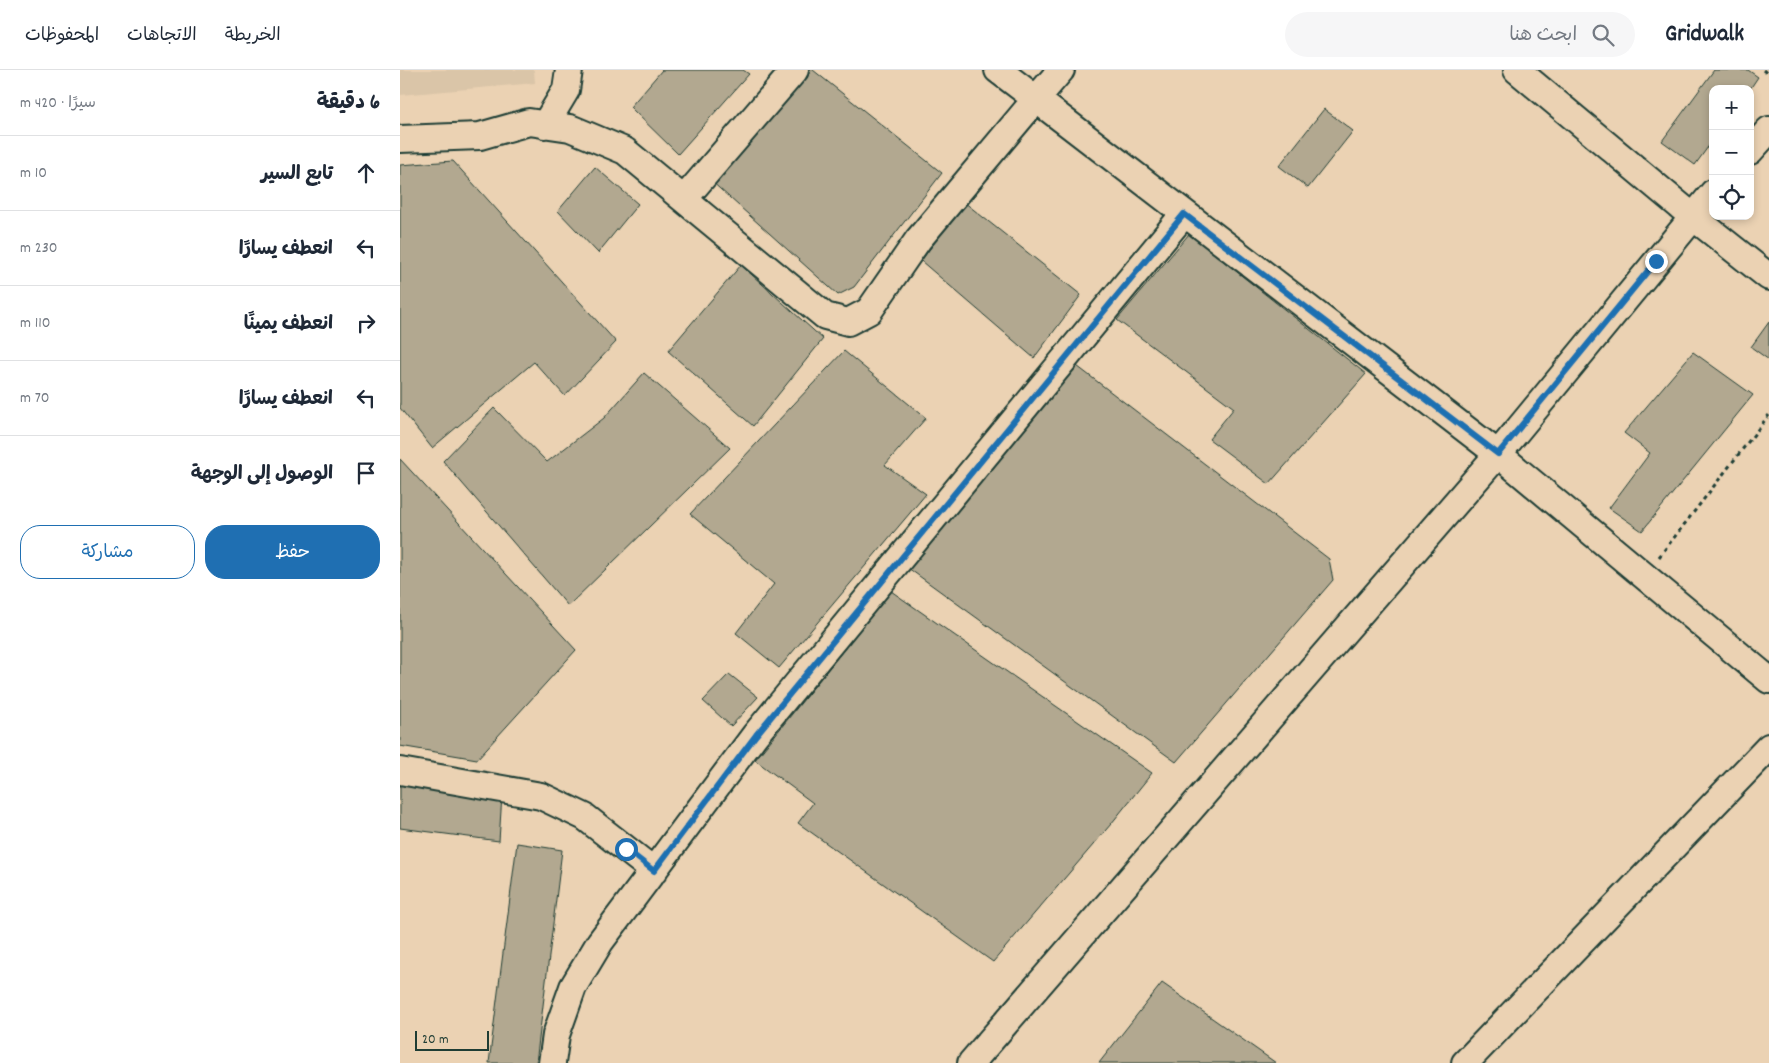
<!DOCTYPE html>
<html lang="ar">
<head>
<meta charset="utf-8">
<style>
	:root { --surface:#fff; --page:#f6f6f7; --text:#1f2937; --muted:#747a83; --line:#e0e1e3; --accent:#1f6fb2 }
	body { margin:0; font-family:Dekko,"Playpen Sans Arabic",sans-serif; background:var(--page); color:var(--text); direction:rtl }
	.controls { position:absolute; right:15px; top:15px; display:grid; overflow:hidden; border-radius:10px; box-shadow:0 2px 8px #0003 }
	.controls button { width:45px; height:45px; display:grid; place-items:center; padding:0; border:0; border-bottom:1px solid var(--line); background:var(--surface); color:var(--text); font:25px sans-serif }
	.scale { position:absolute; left:15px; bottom:12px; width:74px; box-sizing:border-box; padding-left:5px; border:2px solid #1f3d34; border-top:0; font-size:14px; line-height:18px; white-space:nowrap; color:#1f3d34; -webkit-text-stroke:4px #ebd2b3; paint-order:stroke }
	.stop { position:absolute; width:15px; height:15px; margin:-11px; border:4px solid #1f6fb2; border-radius:50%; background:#fff }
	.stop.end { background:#1f6fb2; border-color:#fff; box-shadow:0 1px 5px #0008 }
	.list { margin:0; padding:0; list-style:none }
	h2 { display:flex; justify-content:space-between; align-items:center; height:65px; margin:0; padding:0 20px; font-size:21px }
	h2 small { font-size:16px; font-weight:400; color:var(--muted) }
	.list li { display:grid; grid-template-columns:32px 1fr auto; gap:15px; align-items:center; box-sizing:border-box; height:75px; padding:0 20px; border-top:1px solid var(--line) }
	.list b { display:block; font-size:19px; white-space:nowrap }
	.list em { font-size:16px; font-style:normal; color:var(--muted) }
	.actions { display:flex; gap:10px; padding:15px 20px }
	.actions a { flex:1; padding:11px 0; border:1px solid var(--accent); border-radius:20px; text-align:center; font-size:18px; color:var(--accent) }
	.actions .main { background:var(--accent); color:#fff }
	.icon { flex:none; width:28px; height:28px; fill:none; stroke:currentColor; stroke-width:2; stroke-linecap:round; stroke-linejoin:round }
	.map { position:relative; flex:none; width:1369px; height:993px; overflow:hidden; direction:ltr }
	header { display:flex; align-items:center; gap:30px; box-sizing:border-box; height:70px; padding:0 25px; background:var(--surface); border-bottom:1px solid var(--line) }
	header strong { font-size:24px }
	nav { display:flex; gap:28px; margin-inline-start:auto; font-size:18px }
	.search { width:350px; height:45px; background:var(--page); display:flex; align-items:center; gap:12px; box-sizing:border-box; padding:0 18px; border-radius:28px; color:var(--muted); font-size:19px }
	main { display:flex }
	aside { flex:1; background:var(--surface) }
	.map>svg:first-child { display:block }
	.built { fill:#dac5a8 }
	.building { fill:#b2a890; stroke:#1f3d34 }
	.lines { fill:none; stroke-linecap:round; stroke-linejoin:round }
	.minor-casing { stroke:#1f3d34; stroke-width:30 }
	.path { stroke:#1f3d34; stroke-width:3; stroke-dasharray:4 4; stroke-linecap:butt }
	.minor { stroke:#ebd2b3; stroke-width:26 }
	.route { stroke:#1f6fb2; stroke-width:6 }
</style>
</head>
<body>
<header>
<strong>Gridwalk</strong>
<div class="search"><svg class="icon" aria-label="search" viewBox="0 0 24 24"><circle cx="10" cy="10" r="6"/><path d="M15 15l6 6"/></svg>ابحث هنا</div>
<nav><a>الخريطة</a><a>الاتجاهات</a><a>المحفوظات</a></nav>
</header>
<main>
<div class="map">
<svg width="1369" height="993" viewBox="0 0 1369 993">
	<rect width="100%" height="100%" fill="#ebd2b3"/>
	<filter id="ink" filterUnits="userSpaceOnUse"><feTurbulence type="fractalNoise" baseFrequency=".02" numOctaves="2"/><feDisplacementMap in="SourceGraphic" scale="10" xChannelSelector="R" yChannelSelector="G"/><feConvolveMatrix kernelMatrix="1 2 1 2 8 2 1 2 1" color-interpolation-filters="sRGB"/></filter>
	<g filter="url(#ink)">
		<!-- built -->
		<path class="built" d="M 0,0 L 134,0 L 135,13 L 0,25 Z"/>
		<!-- building -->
		<path class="building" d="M 262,0 L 343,0 L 349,4 L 278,84 L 230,37 Z
			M 401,0 L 413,0 L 542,103 L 454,217 L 438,225 L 310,110 Z
			M 1314,0 L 1348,0 L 1358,7 L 1350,19 L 1313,19 L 1313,70 L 1295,95 L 1262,71 Z
			M 924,39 L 953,61 L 908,118 L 879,96 Z
			M 53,91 L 216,272 L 165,326 L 134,292 L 32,378 L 0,338 L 0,95 Z
			M 195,97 L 238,134 L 198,183 L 158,141 Z
			M 564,132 L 681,225 L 634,288 L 521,191 Z
			M 789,164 L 966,304 L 869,414 L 809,369 L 834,338 L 717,250 Z
			M 341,195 L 423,269 L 353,356 L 268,281 Z
			M 1369,252 L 1369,290 L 1351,277 Z
			M 444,281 L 526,348 L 485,395 L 526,424 L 379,598 L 336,563 L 374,514 L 290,444 Z
			M 1293,282 L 1353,325 L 1242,461 L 1209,438 L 1250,383 L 1224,363 Z
			M 673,293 L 929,489 L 933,510 L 776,692 L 508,498 Z
			M 244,303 L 330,378 L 168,536 L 43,391 L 94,338 L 147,392 L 204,348 Z
			M 0,389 L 176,580 L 77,689 L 0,676 Z
			M 491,521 L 752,703 L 711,754 L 593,892 L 398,753 L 413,733 L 355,690 Z
			M 329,604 L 358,627 L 331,656 L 303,631 Z
			M 0,712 L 102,725 L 99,771 L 0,758 Z
			M 117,773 L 162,780 L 136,993 L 89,993 Z
			M 762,913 L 876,993 L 699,993 Z"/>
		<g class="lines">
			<!-- minor casing -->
			<g class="minor-casing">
				<path id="minor" d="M 598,0 L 636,29 L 661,0
					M 1117,0 L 1292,146 L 1369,207
					M 145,55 L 166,20 L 169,0
					M 0,69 L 80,66 L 129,52 L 170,58 L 225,81 L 425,246 L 448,252 L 469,241 L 518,170 L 636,29 L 1098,384 L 1369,610
					M 1350,81 L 1369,60
					M 284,129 L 395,0
					M 0,701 L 141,726 L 185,747 L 254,801
					M 152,993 L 156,965 L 173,917 L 200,872 L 355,665 L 784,144
					M 571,993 L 1098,384 L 1313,123
					M 1065,993 L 1369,677"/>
			</g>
			<!-- path -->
			<path class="path" d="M 1363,0 L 1369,5
				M 1259,487 L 1369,345"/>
			<!-- minor -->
			<use href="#minor" class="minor"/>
		</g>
	</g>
	<g class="lines" filter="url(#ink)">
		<!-- route -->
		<path class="route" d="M 226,779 L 254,801 L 356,665 L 784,144 L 1098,384 L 1256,191"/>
	</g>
</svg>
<div class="controls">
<button>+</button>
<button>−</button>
<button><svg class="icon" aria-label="locate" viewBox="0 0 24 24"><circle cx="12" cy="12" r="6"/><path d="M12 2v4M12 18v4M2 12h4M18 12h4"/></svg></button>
</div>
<div class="scale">20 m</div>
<div class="stop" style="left:226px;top:779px"></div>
<div class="stop end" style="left:1256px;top:191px"></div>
</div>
<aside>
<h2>6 دقيقة<small>سيرًا · 420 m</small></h2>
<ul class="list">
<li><svg class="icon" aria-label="ahead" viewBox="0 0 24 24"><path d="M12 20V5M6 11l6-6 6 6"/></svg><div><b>تابع السير</b></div><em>10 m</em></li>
<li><svg class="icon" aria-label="left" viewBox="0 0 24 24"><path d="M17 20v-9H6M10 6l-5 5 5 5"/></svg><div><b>انعطف يسارًا</b></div><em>230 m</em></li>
<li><svg class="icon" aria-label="right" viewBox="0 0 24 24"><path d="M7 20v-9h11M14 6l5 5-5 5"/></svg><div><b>انعطف يمينًا</b></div><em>110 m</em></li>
<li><svg class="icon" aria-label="left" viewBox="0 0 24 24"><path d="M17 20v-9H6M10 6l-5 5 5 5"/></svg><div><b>انعطف يسارًا</b></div><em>70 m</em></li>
<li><svg class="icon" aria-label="arrive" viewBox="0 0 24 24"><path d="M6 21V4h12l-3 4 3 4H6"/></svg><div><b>الوصول إلى الوجهة</b></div></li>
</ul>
<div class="actions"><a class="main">حفظ</a><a>مشاركة</a></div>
</aside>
</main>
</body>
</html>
